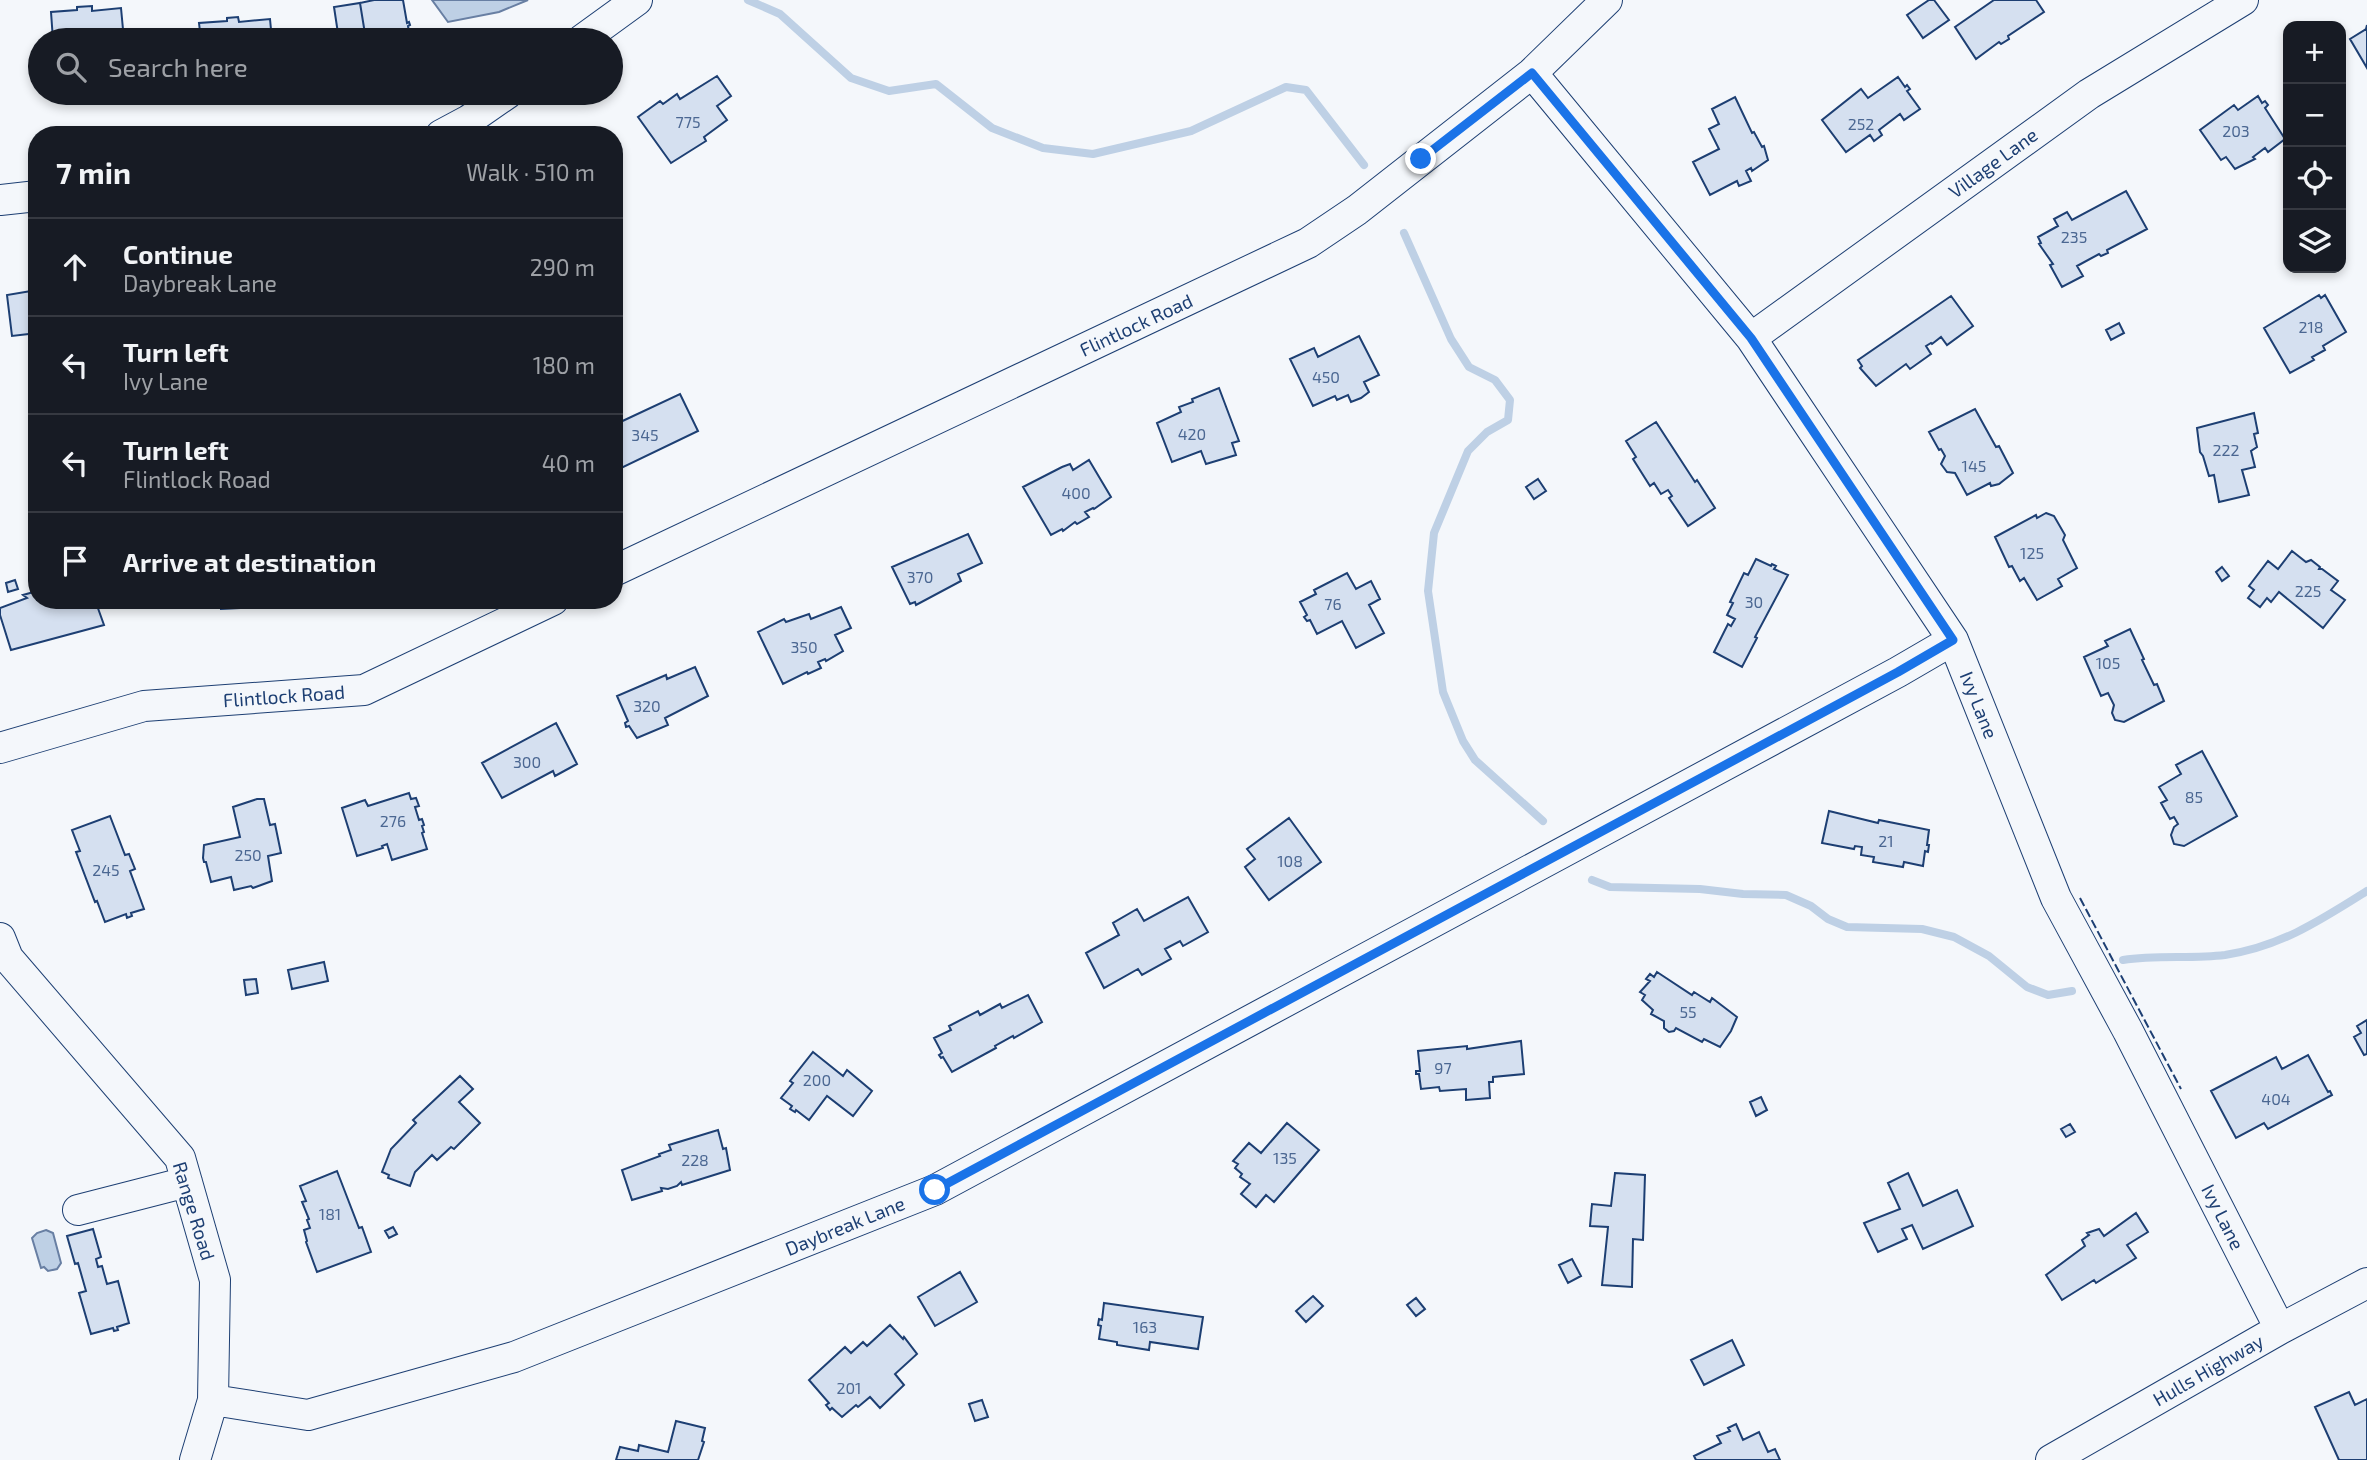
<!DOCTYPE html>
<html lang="en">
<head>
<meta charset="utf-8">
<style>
	:root { --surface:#171b24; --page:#242831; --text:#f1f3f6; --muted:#9ea1a6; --line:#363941 }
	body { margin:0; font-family:"Exo 2",sans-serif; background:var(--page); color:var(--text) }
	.controls { position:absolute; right:21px; top:21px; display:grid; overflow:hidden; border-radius:14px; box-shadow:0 4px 10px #0003 }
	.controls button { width:63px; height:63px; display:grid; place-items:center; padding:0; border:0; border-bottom:2px solid var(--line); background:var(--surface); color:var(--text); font:35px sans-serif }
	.stop { position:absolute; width:21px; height:21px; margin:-16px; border:5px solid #1a73e8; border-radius:50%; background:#fff }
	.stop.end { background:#1a73e8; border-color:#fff; box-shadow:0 2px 7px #0008 }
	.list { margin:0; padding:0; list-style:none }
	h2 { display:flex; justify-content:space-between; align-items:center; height:91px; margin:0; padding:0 28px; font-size:30px }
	h2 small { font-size:23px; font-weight:400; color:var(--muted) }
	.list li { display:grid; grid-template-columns:46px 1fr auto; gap:21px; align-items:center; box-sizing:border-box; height:98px; padding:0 28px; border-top:2px solid var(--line) }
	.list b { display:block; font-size:26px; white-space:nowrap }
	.list p { margin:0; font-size:23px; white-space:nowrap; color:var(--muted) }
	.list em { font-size:23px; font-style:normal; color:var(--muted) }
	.icon { flex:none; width:38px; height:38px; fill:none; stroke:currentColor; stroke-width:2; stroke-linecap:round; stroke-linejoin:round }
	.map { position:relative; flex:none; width:2367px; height:1460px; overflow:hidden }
	.search { position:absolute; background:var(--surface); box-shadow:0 4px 10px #0003; left:28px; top:28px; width:595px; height:77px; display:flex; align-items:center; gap:18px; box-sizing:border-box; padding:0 24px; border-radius:38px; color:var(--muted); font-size:26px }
	.panel { position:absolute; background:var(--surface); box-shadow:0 4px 10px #0003; left:28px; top:126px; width:595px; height:483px; border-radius:28px }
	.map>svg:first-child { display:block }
	.water { fill:#bed0e5; stroke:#687fa3; stroke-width:2 }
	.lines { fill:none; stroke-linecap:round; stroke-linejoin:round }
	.stream { stroke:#bed0e5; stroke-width:8 }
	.building { fill:#d5e0f0; stroke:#1d3f73; stroke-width:2 }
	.minor-casing { stroke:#1d3f73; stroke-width:32 }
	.minor { stroke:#f4f7fb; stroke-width:30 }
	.fence { stroke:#1d3f73; stroke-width:2; stroke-dasharray:9 3.5; stroke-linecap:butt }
	.route { stroke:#1a73e8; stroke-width:9 }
	.labels { text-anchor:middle; stroke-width:5; stroke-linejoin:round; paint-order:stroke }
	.number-label { font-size:16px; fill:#4b6792 }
	.street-label { font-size:19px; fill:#1d3f73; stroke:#f4f7fb }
</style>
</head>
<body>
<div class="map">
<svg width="2367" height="1460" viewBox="0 0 2367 1460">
	<rect width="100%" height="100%" fill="#f4f7fb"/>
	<!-- water -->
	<path class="water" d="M 432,0 L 528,0 L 499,12 L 448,22 Z
		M 46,1230 L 53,1233 L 61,1263 L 57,1269 L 48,1271 L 44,1267 L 41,1268 L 32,1238 L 37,1233 Z"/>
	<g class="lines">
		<!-- stream -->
		<path class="stream" d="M 748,0 L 780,14 L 851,78 L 889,91 L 936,84 L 992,128 L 1043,148 L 1093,154 L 1191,131 L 1286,87 L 1306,90 L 1364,165
			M 1404,233 L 1451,339 L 1469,367 L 1495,380 L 1510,400 L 1508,420 L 1487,432 L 1468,451 L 1434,533 L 1428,591 L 1443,692 L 1463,741 L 1475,760 L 1543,821
			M 1592,880 L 1610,887 L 1700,889 L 1743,894 L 1786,895 L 1811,906 L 1828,919 L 1847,927 L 1922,929 L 1954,937 L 1989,956 L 2027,987 L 2048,995 L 2072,991
			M 2123,960 C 2157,955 2192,959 2225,955 C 2280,947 2321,920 2367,891"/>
	</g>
	<!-- building -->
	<path class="building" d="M 374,0 L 403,0 L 407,23 L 409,22 L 410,25 L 408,26 L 410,38 L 366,40 L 360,3 Z
		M 1929,0 L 1934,0 L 1949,20 L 1923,38 L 1907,15 Z
		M 1994,0 L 2036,0 L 2044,12 L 2008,36 L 2009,39 L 2001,44 L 1999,42 L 1976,59 L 1955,27 Z
		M 360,3 L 366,40 L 339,40 L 334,7 Z
		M 92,6 L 92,11 L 121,8 L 124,40 L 53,40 L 51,12 L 77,10 L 77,7 Z
		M 238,17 L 239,22 L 270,19 L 272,40 L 201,40 L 199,23 L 227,21 L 227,18 Z
		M 2367,25 L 2367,68 L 2350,39 L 2366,29 Z
		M 717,76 L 731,96 L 717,106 L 727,120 L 704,137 L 706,141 L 671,163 L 638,117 L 660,101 L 663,104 L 677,94 L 680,99 Z
		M 1898,77 L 1905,87 L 1907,85 L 1910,89 L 1907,91 L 1920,109 L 1904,120 L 1900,114 L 1879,130 L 1882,135 L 1874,141 L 1870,135 L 1846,152 L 1822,120 L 1861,89 L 1868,98 Z
		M 2258,96 L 2262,103 L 2265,101 L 2268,105 L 2265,108 L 2285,139 L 2268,152 L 2265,148 L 2253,157 L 2255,159 L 2235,169 L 2226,157 L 2221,160 L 2200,130 L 2234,105 L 2238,110 Z
		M 1735,97 L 1752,133 L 1754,132 L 1762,147 L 1764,146 L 1768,160 L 1752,171 L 1751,168 L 1746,171 L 1751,181 L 1739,186 L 1737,181 L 1710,195 L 1693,162 L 1719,149 L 1709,129 L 1719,124 L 1712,109 Z
		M 2126,191 L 2147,229 L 2107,250 L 2108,253 L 2101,256 L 2099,254 L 2077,266 L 2083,276 L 2062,287 L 2050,265 L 2053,264 L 2039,244 L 2041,243 L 2038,237 L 2058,226 L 2054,219 L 2067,212 L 2072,220 Z
		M 31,291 L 37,291 L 37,333 L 12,336 L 7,295 Z
		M 2319,295 L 2321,298 L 2325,295 L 2346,332 L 2323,346 L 2325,350 L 2312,357 L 2314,360 L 2290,373 L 2264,328 Z
		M 1951,296 L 1973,326 L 1947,345 L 1941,337 L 1932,344 L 1931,343 L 1926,346 L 1931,354 L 1910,369 L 1906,364 L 1876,386 L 1860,368 L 1862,366 L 1858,360 Z
		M 2119,323 L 2124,333 L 2111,340 L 2106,330 Z
		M 1359,336 L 1379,375 L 1364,382 L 1369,392 L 1361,398 L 1351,402 L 1348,395 L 1337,400 L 1335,396 L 1313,406 L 1290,359 L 1314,348 L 1318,357 Z
		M 1219,388 L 1239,441 L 1232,443 L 1236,455 L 1206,464 L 1201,451 L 1172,462 L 1157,423 L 1181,412 L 1179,407 L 1193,402 L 1192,399 Z
		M 680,394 L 698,431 L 615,471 L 614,425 Z
		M 1975,409 L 1996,447 L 1999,446 L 2013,473 L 1999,484 L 1991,486 L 1990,483 L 1967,495 L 1955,473 L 1947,472 L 1941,464 L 1945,456 L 1941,449 L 1939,450 L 1929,432 Z
		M 2254,413 L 2258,433 L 2254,434 L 2257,447 L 2251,451 L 2255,467 L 2242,470 L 2249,495 L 2219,502 L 2214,475 L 2209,476 L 2203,456 L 2200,452 L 2197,428 Z
		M 1656,422 L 1695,482 L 1697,480 L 1715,508 L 1688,526 L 1669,498 L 1672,496 L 1668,490 L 1661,494 L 1654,483 L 1650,486 L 1633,459 L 1636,457 L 1626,441 Z
		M 1089,460 L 1111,497 L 1094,509 L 1093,508 L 1085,512 L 1089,517 L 1077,524 L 1075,522 L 1063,531 L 1062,529 L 1051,535 L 1023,487 L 1062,467 L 1070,464 L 1073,470 Z
		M 1538,479 L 1546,491 L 1534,499 L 1526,487 Z
		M 2046,513 L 2054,516 L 2065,535 L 2063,540 L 2077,568 L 2058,579 L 2062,586 L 2037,600 L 2024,578 L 2020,581 L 2012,566 L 2009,567 L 1995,537 L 2036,515 L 2037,518 Z
		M 968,534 L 982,563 L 958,574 L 961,581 L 916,605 L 915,602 L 910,604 L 892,567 Z
		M 2292,551 L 2306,562 L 2311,560 L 2320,567 L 2319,569 L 2322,569 L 2338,581 L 2331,590 L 2345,600 L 2323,628 L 2279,592 L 2271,602 L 2267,598 L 2260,607 L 2248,598 L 2254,590 L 2249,586 L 2268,561 L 2278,569 Z
		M 1756,559 L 1771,566 L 1772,564 L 1776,566 L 1774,569 L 1788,575 L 1755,637 L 1757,638 L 1742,667 L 1714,652 L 1728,624 L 1731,626 L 1735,619 L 1727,615 L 1733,603 L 1730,602 L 1744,573 L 1748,575 Z
		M 2222,567 L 2229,576 L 2222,581 L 2216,572 Z
		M 1347,573 L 1356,589 L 1371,581 L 1380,599 L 1369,605 L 1384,633 L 1356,648 L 1342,621 L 1317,634 L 1310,620 L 1307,621 L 1304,617 L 1307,615 L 1300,602 L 1316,594 L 1314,590 Z
		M 15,580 L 18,589 L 8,592 L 6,583 Z
		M 37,591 L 37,600 L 95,600 L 104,625 L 11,650 L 0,615 L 0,608 L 27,598 L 23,595 Z
		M 195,600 L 307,600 L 308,603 L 282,604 L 282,606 L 221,609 L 221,606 L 195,607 Z
		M 841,607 L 851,628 L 835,635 L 843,651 L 826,661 L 825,659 L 818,662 L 821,668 L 808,674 L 807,672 L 783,684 L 758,632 L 784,619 L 786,622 L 809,614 L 811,619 Z
		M 2130,629 L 2144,659 L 2142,660 L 2154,685 L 2157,684 L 2164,701 L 2124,722 L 2115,720 L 2112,713 L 2114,705 L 2108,693 L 2101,696 L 2084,657 L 2108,646 L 2105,641 Z
		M 695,667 L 708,696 L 665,718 L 668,725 L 637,738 L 629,726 L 626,727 L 625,723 L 628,721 L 617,696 L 666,675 L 667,679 Z
		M 556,723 L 577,764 L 555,776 L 553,771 L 502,798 L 482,763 Z
		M 2202,751 L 2237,816 L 2184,846 L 2174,844 L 2171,835 L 2174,827 L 2178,824 L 2174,817 L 2170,819 L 2161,803 L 2167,800 L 2159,787 L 2181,774 L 2176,765 Z
		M 409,793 L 411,799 L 416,798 L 419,806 L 415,807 L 419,820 L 422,819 L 424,825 L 422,826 L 424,832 L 422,833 L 427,849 L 392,860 L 387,844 L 382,846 L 383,848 L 357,856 L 342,808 L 365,800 L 368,806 Z
		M 257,799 L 264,799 L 270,825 L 275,824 L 281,853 L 268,856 L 272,881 L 253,888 L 251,886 L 234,890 L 231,877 L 211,882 L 206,862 L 204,862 L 203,858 L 204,845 L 240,837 L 233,807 Z
		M 1829,811 L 1878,823 L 1879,820 L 1929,830 L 1927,845 L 1929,845 L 1928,852 L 1925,851 L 1923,866 L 1904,862 L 1903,867 L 1873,862 L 1874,857 L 1861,855 L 1862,847 L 1855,846 L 1854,849 L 1822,843 Z
		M 110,816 L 125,855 L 129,854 L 135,869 L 130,871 L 144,909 L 131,913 L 132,916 L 127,918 L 126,914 L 105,922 L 97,901 L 95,902 L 76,852 L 80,851 L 72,830 Z
		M 1289,818 L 1321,862 L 1269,900 L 1245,867 L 1255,859 L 1247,849 Z
		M 1188,897 L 1208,932 L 1183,946 L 1180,941 L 1165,949 L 1171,959 L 1142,975 L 1138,969 L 1104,988 L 1086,953 L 1119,935 L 1113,923 L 1137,909 L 1144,921 Z
		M 324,962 L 328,981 L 292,989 L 288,970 Z
		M 1657,972 L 1692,995 L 1694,992 L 1710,1002 L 1712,998 L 1737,1017 L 1731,1031 L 1720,1047 L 1704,1039 L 1702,1042 L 1676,1028 L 1674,1031 L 1669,1032 L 1664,1028 L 1664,1021 L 1651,1014 L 1653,1010 L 1642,1000 L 1645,995 L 1640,992 L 1650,981 L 1646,979 L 1650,974 L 1654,977 Z
		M 256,979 L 258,993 L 246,995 L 244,980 Z
		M 1028,995 L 1042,1022 L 1014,1038 L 1013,1036 L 995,1046 L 996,1048 L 952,1072 L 943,1057 L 941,1058 L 939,1055 L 942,1053 L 934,1038 L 951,1030 L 949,1026 L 978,1011 L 980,1015 L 1000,1004 L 1002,1008 Z
		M 2367,1020 L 2367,1054 L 2364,1055 L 2354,1037 L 2361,1033 L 2357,1026 Z
		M 1521,1041 L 1524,1074 L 1493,1077 L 1493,1082 L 1489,1082 L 1490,1098 L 1466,1100 L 1466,1089 L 1440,1091 L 1439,1087 L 1421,1089 L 1419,1074 L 1416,1074 L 1416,1071 L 1420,1071 L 1418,1051 L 1467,1046 L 1467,1049 Z
		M 813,1052 L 843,1076 L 847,1070 L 872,1091 L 853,1116 L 827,1096 L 809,1120 L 796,1110 L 795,1112 L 790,1109 L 792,1106 L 781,1098 L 793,1083 L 790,1081 Z
		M 2308,1055 L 2328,1092 L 2330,1091 L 2332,1095 L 2268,1129 L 2264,1123 L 2236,1138 L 2211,1091 L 2276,1057 L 2282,1069 Z
		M 460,1076 L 473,1089 L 459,1102 L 480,1123 L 454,1149 L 451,1147 L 437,1160 L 432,1155 L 415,1172 L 410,1186 L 388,1178 L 389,1175 L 382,1172 L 391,1149 L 416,1123 L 413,1120 Z
		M 1761,1097 L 1767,1110 L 1756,1116 L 1750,1102 Z
		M 1287,1123 L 1319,1150 L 1274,1202 L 1266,1195 L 1256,1207 L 1241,1194 L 1250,1184 L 1240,1177 L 1242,1174 L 1235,1168 L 1238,1164 L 1233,1161 L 1249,1143 L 1261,1153 Z
		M 2070,1124 L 2075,1132 L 2066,1137 L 2061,1129 Z
		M 718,1130 L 723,1149 L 726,1148 L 730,1170 L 682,1185 L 681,1182 L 677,1186 L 668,1189 L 661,1188 L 662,1191 L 632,1200 L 622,1170 L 660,1156 L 659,1154 L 671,1150 L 669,1145 Z
		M 337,1171 L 359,1228 L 362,1227 L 371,1252 L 317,1272 L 306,1242 L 307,1241 L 304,1230 L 310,1228 L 307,1220 L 309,1219 L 302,1202 L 306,1201 L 300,1186 Z
		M 1615,1173 L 1645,1175 L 1643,1240 L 1633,1239 L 1632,1287 L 1602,1285 L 1608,1227 L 1590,1226 L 1592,1204 L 1611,1206 Z
		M 1908,1173 L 1923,1206 L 1957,1190 L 1973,1226 L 1923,1249 L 1912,1225 L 1902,1229 L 1907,1239 L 1878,1252 L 1864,1223 L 1900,1209 L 1888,1183 Z
		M 2136,1213 L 2148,1232 L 2127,1245 L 2136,1258 L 2096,1283 L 2094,1280 L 2062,1300 L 2046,1275 L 2085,1246 L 2082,1240 L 2089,1235 L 2087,1233 L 2099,1229 L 2104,1236 Z
		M 393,1227 L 397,1234 L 389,1238 L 385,1231 Z
		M 93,1229 L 101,1257 L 96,1259 L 98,1267 L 102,1266 L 107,1284 L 118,1281 L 129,1323 L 117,1327 L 118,1330 L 114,1331 L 113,1328 L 91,1334 L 79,1293 L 86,1291 L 78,1263 L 75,1264 L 67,1236 Z
		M 1572,1259 L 1581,1276 L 1568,1283 L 1559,1265 Z
		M 960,1272 L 977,1302 L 935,1326 L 918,1297 Z
		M 1313,1296 L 1323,1306 L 1306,1322 L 1296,1311 Z
		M 1416,1298 L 1425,1309 L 1416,1316 L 1407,1305 Z
		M 1104,1303 L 1203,1317 L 1198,1349 L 1150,1342 L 1149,1350 L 1117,1345 L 1117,1342 L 1099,1339 L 1101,1326 L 1098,1325 L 1099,1319 L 1102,1320 Z
		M 890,1325 L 903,1339 L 904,1337 L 917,1354 L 895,1374 L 904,1385 L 880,1408 L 870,1397 L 858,1407 L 856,1405 L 842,1417 L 832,1408 L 830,1410 L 826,1405 L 829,1403 L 809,1380 L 845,1347 L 851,1353 L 863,1342 L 867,1346 Z
		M 1732,1340 L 1744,1365 L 1704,1385 L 1691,1360 Z
		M 2349,1392 L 2355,1405 L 2367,1399 L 2367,1460 L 2339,1460 L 2315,1407 Z
		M 982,1400 L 988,1417 L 975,1421 L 969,1404 Z
		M 676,1421 L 705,1428 L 702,1441 L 704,1442 L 698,1460 L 616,1460 L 620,1447 L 638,1451 L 639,1445 L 668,1452 Z
		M 1736,1424 L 1743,1440 L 1759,1432 L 1768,1452 L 1775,1449 L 1780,1460 L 1696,1460 L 1694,1456 L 1721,1443 L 1717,1436 L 1730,1431 L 1728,1428 Z"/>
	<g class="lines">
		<!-- minor casing -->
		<g class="minor-casing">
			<path id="minor" d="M 582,40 L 637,0
				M 1532,73 L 1751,338 L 1953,640 L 2056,898 L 2128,1031 L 2280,1329
				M 441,135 L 469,120 L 508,93
				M 0,200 L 37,196
				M 1751,338 L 2089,94 L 2243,0
				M 614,571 L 1308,243 L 1357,210 L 1532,73 L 1607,0
				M 0,748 L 144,706 L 364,690 L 553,600
				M 0,938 L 8,958 L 180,1158 L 215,1280 L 213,1400 L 195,1460
				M 78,1210 L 187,1182
				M 213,1400 L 308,1415 L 514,1357 L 935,1190 L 1898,672 L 1953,640
				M 2051,1460 L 2280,1329 L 2367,1283"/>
		</g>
		<!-- minor -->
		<use href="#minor" class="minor"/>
		<!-- fence -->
		<path class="fence" d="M 2080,898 L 2181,1089"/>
	</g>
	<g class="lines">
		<!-- route -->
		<path class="route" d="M 935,1190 L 1898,672 L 1953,640 L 1751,338 L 1532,73 L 1421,159"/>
	</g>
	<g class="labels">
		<!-- number labels -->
		<g class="number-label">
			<text x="688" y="128">775</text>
			<text x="1861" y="130">252</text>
			<text x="2236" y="137">203</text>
			<text x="2074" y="243">235</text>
			<text x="2311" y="333">218</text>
			<text x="1326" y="383">450</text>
			<text x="1192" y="440">420</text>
			<text x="645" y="441">345</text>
			<text x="2226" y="456">222</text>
			<text x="1974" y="472">145</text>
			<text x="1076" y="499">400</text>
			<text x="2032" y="559">125</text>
			<text x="920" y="583">370</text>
			<text x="2308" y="597">225</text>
			<text x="1754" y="608">30</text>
			<text x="1333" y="610">76</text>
			<text x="804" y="653">350</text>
			<text x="2108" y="669">105</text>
			<text x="647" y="712">320</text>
			<text x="527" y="768">300</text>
			<text x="2194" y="803">85</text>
			<text x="393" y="827">276</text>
			<text x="1886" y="847">21</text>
			<text x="248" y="861">250</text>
			<text x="1290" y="867">108</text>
			<text x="106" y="876">245</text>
			<text x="1688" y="1018">55</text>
			<text x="1443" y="1074">97</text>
			<text x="817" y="1086">200</text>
			<text x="2276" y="1105">404</text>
			<text x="1285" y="1164">135</text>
			<text x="695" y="1166">228</text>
			<text x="330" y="1220">181</text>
			<text x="1145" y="1333">163</text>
			<text x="849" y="1394">201</text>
		</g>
		<!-- street labels -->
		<g class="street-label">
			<text transform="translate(1993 163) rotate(-36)" y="7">Village Lane</text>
			<text transform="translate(1136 325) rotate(-25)" y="7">Flintlock Road</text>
			<text transform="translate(284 696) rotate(-4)" y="7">Flintlock Road</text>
			<text transform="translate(1979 705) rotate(68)" y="7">Ivy Lane</text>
			<text transform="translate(194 1211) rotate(73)" y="7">Range Road</text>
			<text transform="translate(2223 1217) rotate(63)" y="7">Ivy Lane</text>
			<text transform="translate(845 1226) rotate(-22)" y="7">Daybreak Lane</text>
			<text transform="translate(2208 1370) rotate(-30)" y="7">Hulls Highway</text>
		</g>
	</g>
</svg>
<div class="controls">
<button>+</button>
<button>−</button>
<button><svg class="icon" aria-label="locate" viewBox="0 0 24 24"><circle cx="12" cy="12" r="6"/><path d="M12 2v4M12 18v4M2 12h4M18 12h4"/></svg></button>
<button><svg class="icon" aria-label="layers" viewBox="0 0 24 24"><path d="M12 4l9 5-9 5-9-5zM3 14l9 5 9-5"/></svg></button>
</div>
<div class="stop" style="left:935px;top:1190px"></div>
<div class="stop end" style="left:1421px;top:159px"></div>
<div class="search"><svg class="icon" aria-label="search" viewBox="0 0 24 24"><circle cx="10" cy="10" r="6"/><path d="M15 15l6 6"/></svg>Search here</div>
<section class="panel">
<h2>7 min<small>Walk · 510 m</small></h2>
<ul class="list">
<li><svg class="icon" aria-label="ahead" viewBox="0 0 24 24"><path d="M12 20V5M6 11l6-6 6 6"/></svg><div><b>Continue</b><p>Daybreak Lane</p></div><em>290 m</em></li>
<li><svg class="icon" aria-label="left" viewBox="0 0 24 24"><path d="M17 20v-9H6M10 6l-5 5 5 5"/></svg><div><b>Turn left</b><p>Ivy Lane</p></div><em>180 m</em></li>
<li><svg class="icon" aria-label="left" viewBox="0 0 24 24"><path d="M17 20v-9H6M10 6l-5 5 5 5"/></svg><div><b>Turn left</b><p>Flintlock Road</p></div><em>40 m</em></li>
<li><svg class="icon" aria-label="arrive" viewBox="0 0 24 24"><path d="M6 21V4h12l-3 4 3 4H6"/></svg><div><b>Arrive at destination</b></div></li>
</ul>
</section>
</div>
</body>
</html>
